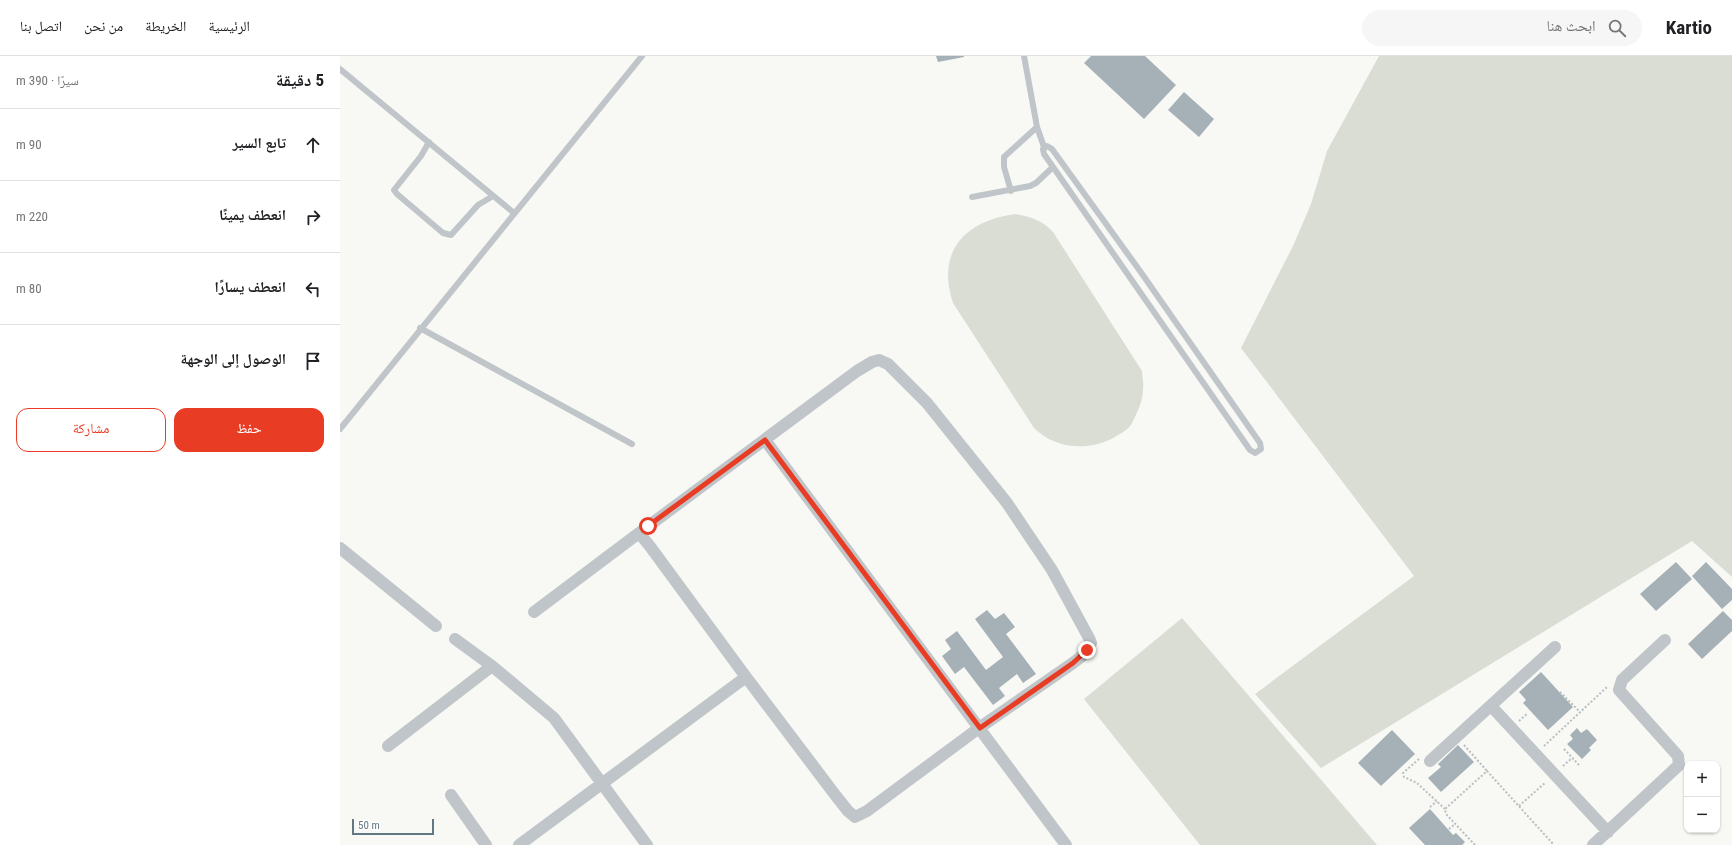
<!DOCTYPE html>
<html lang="ar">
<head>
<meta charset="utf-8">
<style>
	:root { --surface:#fff; --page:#f6f6f6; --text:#202124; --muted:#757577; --line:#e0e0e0; --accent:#e93c24 }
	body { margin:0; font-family:"Roboto Condensed","Noto Naskh Arabic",sans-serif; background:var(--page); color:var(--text); direction:rtl }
	.controls { position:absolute; right:12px; bottom:12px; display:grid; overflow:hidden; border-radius:8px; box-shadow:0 1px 3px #0004 }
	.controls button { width:36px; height:36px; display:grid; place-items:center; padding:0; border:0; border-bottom:1px solid var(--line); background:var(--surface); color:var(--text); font:20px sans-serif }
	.scale { position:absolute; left:12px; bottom:10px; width:82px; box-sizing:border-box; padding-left:4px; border:2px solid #627882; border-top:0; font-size:11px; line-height:14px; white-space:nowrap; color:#627882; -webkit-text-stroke:3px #fff; paint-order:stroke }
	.stop { position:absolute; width:12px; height:12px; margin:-9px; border:3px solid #e93c24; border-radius:50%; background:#fff }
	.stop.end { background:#e93c24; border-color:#fff; box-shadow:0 1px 4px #0008 }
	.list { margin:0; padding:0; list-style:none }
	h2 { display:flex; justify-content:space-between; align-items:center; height:52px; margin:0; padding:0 16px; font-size:17px }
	h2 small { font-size:13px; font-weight:400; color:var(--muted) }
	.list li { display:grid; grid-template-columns:26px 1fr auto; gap:12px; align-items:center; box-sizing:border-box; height:72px; padding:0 16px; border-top:1px solid var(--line) }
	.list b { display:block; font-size:15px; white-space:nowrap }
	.list em { font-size:13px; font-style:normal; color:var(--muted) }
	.actions { display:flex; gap:8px; padding:12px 16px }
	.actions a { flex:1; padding:9px 0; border:1px solid var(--accent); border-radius:12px; text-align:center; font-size:14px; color:var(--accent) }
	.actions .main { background:var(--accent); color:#fff }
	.icon { flex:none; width:22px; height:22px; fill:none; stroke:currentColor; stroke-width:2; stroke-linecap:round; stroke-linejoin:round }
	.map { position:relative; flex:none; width:1392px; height:789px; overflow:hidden; direction:ltr }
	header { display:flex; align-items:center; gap:24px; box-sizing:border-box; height:56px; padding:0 20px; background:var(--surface); border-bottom:1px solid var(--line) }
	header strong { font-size:19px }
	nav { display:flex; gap:22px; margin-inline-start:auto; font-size:14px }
	.search { width:280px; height:36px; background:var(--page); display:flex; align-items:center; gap:10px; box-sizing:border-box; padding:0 14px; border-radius:22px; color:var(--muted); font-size:15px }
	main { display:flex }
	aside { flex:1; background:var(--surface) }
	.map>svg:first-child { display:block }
	.green { fill:#d9ddd4 }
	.building { fill:#a5b1b6 }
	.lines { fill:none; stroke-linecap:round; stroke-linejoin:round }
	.path { stroke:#b9bec0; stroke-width:2; stroke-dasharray:2 2; stroke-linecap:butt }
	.service { stroke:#bfc5c8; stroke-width:6 }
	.minor { stroke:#bfc5c8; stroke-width:12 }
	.route { stroke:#e93c24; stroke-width:5 }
</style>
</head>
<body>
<header>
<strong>Kartio</strong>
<div class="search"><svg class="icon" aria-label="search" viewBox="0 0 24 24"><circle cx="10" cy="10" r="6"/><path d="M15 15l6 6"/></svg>ابحث هنا</div>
<nav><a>الرئيسية</a><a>الخريطة</a><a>من نحن</a><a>اتصل بنا</a></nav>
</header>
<main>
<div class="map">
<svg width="1392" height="789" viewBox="0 0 1392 789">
	<rect width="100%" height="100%" fill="#f8f8f5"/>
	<!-- green -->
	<path class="green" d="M 1039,0 L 1392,0 L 1392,521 L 1352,485 L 981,712 L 915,638 L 1074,520 L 901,292 L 953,190 L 971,148 L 987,95 Z
		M 675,158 C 691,160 703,165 713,176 L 802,315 C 802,321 804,327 803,333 C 803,344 798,355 793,365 C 791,371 784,376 778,379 C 752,396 716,394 694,372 L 613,247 C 596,195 625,165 675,158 Z
		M 842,562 L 1037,789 L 860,789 L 744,643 Z"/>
	<!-- building -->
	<path class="building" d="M 596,0 L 624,0 L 624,1 L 598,6 Z
		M 751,0 L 805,0 L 836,29 L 804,63 L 744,7 Z
		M 844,36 L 874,63 L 859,81 L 828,54 Z
		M 1336,506 L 1352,523 L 1316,555 L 1300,538 Z
		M 1366,506 L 1392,533 L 1392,544 L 1382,553 L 1352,520 Z
		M 647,554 L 655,563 L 664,557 L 675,571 L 666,578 L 696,618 L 683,627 L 677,618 L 659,632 L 665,640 L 653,649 L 624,611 L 615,618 L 602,600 L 611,593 L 605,584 L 617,575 L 646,614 L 663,601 L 635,563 Z
		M 1383,555 L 1392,564 L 1392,575 L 1362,603 L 1348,588 Z
		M 1201,616 L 1233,651 L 1208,674 L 1183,647 L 1186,644 L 1179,636 Z
		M 1237,672 L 1241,677 L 1247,673 L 1257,684 L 1249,692 L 1251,694 L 1242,703 L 1227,688 L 1233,683 L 1230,679 Z
		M 1052,674 L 1075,698 L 1041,730 L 1018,707 Z
		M 1118,689 L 1134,706 L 1101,736 L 1088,722 L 1101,711 L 1098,708 Z
		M 1090,753 L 1113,779 L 1116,777 L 1125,786 L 1122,789 L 1085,789 L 1069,772 Z"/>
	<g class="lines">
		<!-- path -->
		<path class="path" d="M 1220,636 L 1240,656
			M 1179,665 L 1188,657
			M 1124,689 L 1147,715
			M 1204,690 L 1268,630
			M 1224,693 L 1239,709
			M 1079,703 L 1063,717 L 1064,721 L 1077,727 L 1105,753
			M 1223,710 L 1232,702
			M 1179,750 L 1206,726
			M 1090,751 L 1097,745
			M 1109,773 L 1115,768
			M 1135,789 L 1106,758 L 1105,753 L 1147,715 L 1214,789"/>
		<!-- service -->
		<path class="service" d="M 684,0 L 697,71 L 704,91
			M 0,13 L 174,157
			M 89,86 L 81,100 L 54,134 L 57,138 L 103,177 L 111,179 L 138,149 L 153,140
			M 707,90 L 712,93 L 800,215 L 920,387 L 921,393 L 915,397 L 910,394 L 704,98 L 703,93 Z
			M 671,135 L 664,111 L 664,101 L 697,71
			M 632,141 L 690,130 L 696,127 L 713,111
			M 80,272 L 292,388
			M 0,373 L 302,0"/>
		<!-- minor -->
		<path class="minor" d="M 539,304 L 548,308 L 587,347 L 667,447 L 712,514 L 749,582 L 751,587 L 742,600 L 733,607 L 639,672 L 527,755 L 515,761 L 508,755 L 496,740 L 406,621 L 309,489 L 299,477 L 517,315 L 532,306 Z
			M 425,384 L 726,789
			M 0,492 L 96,570
			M 194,556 L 299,477
			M 115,583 L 152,610
			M 1151,650 L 1268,776
			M 48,690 L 152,610 L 214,662 L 307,789
			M 1090,705 L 1215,591
			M 111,739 L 146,789
			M 179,789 L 406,621
			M 1253,789 L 1339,709 L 1338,700 L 1279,634 L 1282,624 L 1325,584"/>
	</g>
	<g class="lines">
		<!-- route -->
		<path class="route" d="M 308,470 L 425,384 L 640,672 L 733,607 L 747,594"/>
	</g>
</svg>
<div class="controls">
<button>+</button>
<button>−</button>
</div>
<div class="scale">50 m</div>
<div class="stop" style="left:308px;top:470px"></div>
<div class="stop end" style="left:747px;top:594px"></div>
</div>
<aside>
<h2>5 دقيقة<small>سيرًا · 390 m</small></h2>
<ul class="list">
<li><svg class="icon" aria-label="ahead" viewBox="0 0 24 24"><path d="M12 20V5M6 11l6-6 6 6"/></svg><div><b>تابع السير</b></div><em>90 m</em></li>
<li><svg class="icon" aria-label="right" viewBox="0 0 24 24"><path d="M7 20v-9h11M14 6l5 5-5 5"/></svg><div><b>انعطف يمينًا</b></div><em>220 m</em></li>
<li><svg class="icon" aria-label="left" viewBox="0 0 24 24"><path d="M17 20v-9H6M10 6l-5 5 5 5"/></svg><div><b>انعطف يسارًا</b></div><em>80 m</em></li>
<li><svg class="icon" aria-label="arrive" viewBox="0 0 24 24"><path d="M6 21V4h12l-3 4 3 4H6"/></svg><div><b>الوصول إلى الوجهة</b></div></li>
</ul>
<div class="actions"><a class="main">حفظ</a><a>مشاركة</a></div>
</aside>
</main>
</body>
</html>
